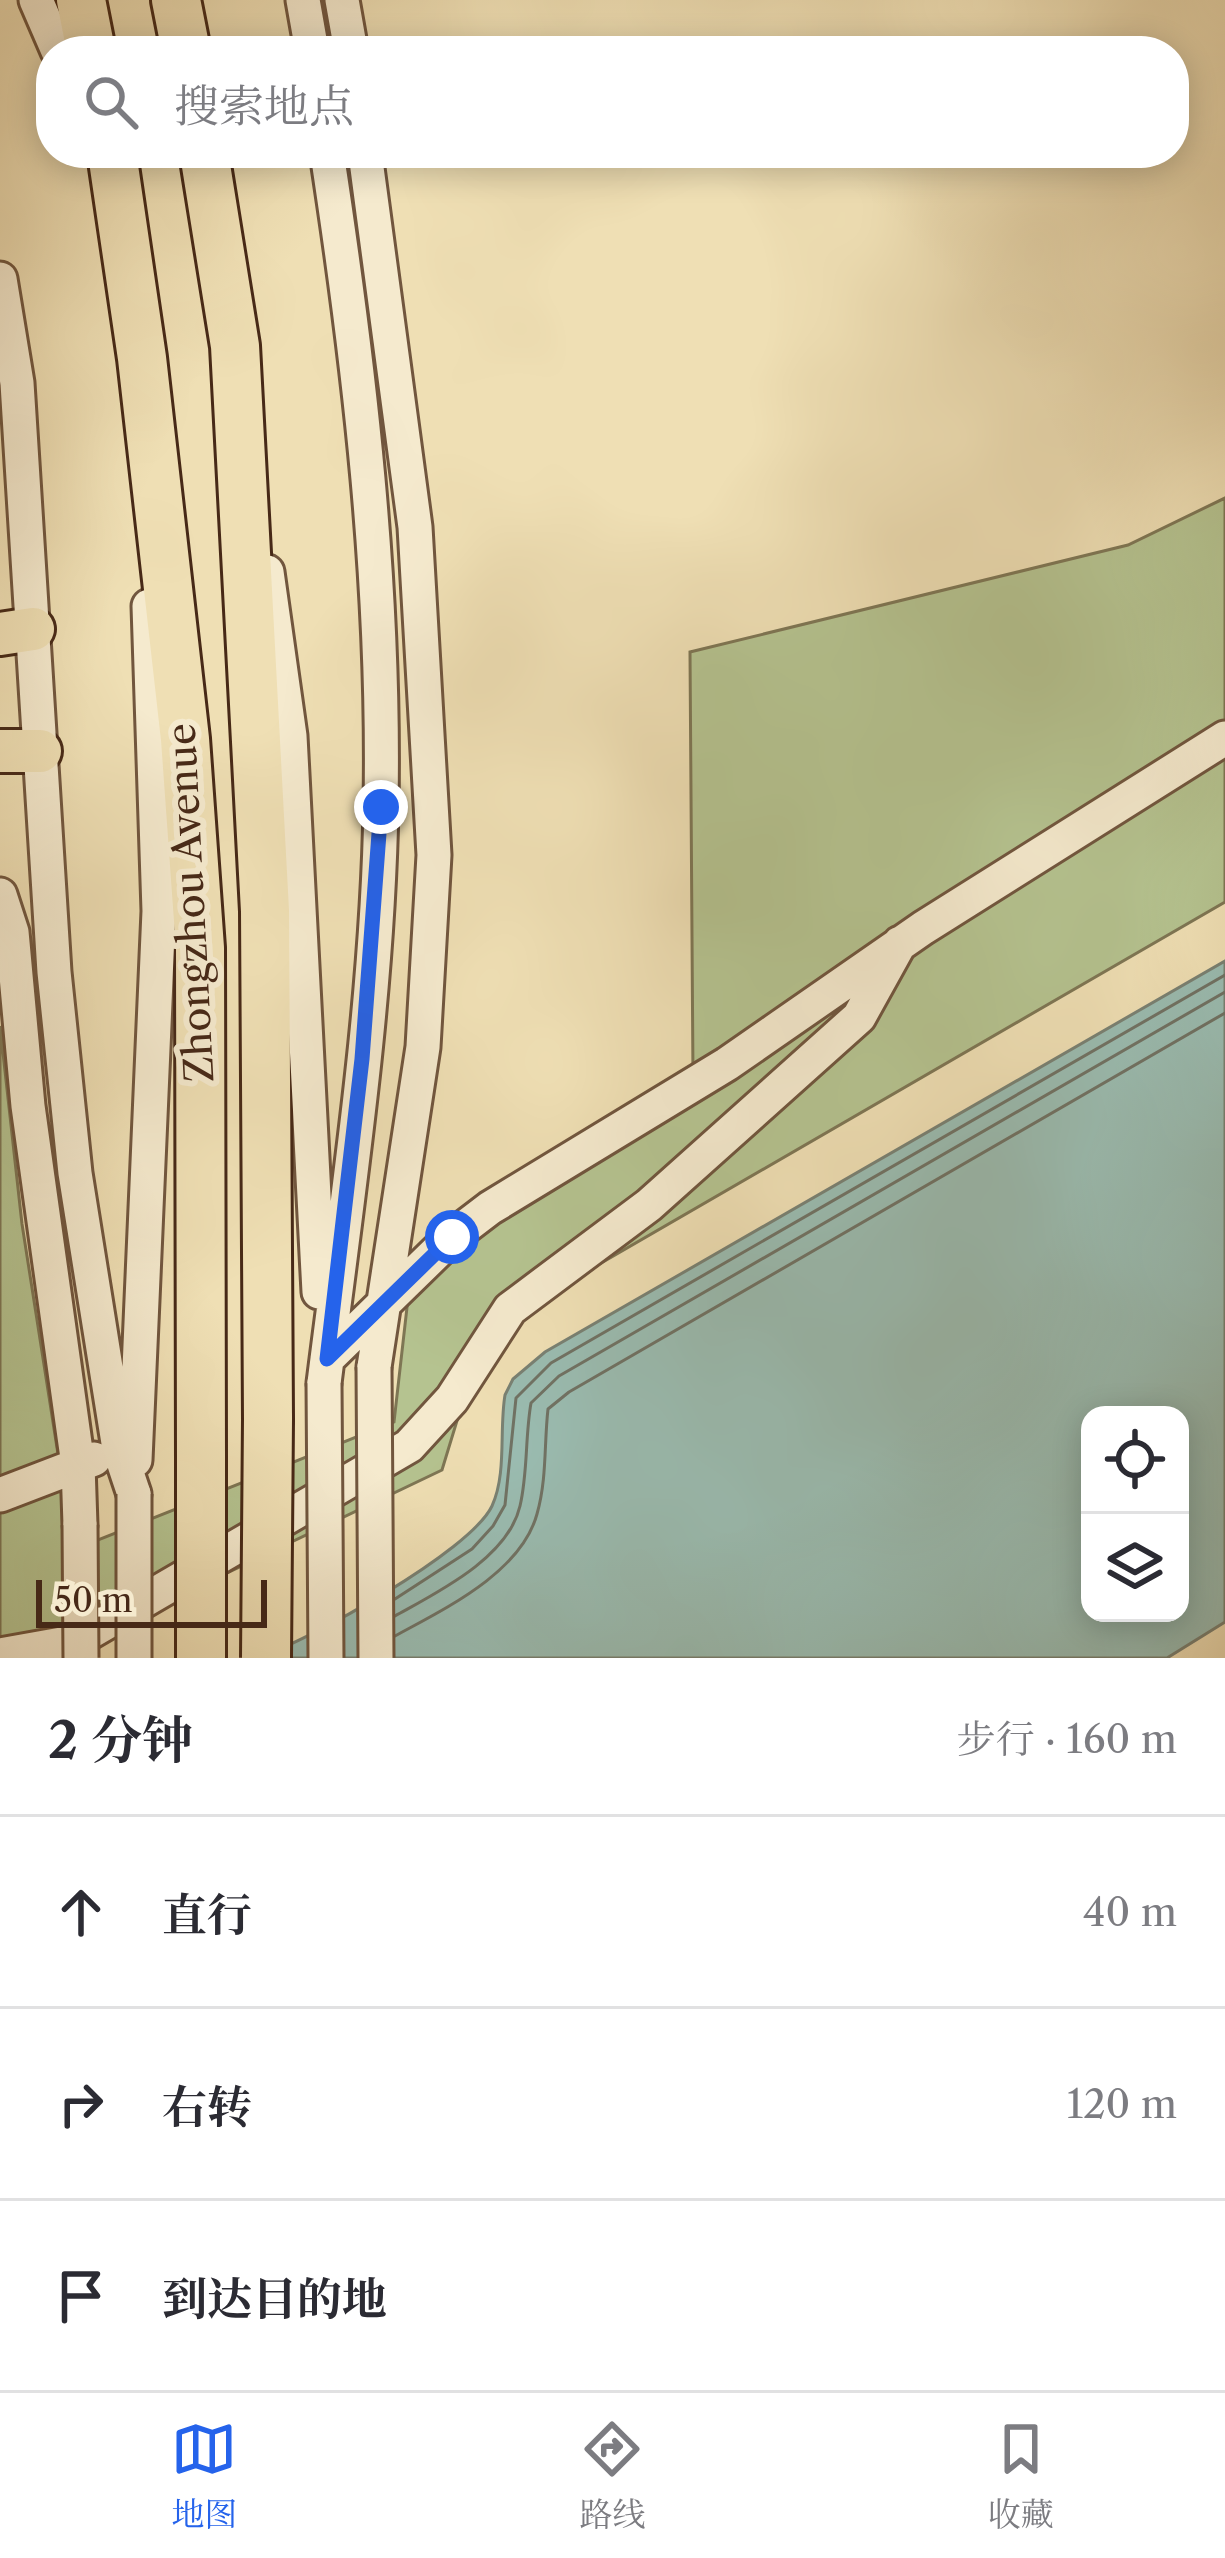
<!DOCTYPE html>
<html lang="zh">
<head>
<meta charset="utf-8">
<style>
	:root { --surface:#fff; --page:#f2f2f3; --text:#2b2b33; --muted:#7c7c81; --line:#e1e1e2; --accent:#2563eb }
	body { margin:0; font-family:"Libre Caslon Text","Noto Serif SC",serif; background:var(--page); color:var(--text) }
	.controls { position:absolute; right:36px; bottom:36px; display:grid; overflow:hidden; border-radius:24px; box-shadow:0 6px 30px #0003 }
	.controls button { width:108px; height:108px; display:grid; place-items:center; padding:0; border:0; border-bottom:3px solid var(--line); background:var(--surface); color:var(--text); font:60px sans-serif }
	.scale { position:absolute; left:36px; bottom:30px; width:231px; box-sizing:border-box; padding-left:12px; border:6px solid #472917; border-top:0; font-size:33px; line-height:42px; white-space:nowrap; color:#472917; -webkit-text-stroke:9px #f5eace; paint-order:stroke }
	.stop { position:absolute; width:36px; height:36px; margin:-27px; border:9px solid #2563eb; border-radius:50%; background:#fff }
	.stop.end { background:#2563eb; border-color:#fff; box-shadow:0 3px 12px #0008 }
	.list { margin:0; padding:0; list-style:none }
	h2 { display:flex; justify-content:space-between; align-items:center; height:156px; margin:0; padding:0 48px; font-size:51px }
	h2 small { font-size:39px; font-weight:400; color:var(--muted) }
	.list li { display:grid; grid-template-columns:78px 1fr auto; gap:36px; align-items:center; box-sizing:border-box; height:192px; padding:0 48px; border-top:3px solid var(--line) }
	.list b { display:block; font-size:45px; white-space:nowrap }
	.list em { font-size:39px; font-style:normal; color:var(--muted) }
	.icon { flex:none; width:66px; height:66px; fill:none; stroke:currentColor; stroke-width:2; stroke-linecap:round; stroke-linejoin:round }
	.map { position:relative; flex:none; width:1225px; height:1658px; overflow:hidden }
	.search { position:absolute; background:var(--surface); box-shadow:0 6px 30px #0003; left:36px; right:36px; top:36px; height:132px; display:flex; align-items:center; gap:30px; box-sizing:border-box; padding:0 42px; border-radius:48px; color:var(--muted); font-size:45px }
	.sheet { height:732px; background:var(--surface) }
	nav { display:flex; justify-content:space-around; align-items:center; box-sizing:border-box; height:168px; border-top:3px solid var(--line); background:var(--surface); font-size:33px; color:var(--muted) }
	nav a { display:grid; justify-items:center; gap:6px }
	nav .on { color:var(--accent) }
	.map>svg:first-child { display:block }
	.green { fill:#b5c390; stroke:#7e7654; stroke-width:3 }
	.water { fill:#9abcb1; stroke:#798173; stroke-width:3; fill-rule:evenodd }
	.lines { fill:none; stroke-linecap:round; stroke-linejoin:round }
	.shore { stroke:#707264; stroke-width:3 }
	.minor-casing { stroke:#71563e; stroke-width:39 }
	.major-casing { stroke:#472917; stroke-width:48 }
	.highway-casing { stroke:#472917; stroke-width:54 }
	.minor { stroke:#f5eace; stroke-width:33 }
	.major { stroke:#efdfb4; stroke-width:42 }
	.highway { stroke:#efdfb4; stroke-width:48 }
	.minor-bridge-casing { stroke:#71563e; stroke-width:39; stroke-linecap:butt }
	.highway-bridge-casing { stroke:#472917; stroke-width:54; stroke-linecap:butt }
	.minor-bridge { stroke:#f5eace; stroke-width:33 }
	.highway-bridge { stroke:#efdfb4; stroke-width:48 }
	.route { stroke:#2563eb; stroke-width:15 }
	.labels { text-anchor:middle; stroke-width:12; stroke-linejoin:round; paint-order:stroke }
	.street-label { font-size:39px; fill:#472917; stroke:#f5eace }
</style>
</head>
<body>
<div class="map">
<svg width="1225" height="1658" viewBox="0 0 1225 1658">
	<rect width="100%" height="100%" fill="#efdfb4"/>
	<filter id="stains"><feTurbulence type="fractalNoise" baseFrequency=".00167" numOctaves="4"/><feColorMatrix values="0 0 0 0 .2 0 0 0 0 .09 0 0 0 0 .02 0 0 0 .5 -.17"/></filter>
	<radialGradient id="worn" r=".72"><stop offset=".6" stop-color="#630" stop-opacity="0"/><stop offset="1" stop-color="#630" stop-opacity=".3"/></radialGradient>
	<!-- green -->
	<path class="green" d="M 1225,498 L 1225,902 L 513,1314 L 463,1401 L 442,1470 L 49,1658 L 0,1658 L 0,1026 L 22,1224 L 73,1550 L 394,1422 L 411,1272 L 693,1077 L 690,652 L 1128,545 Z"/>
	<!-- water -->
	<path class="water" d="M 1225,961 L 1225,1622 L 1167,1658 L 257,1658 C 308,1641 470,1552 492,1506 C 507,1473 499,1430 505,1395 L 513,1379 L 545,1352 ZM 1090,1415 L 1180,1415 L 1180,1613 L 1090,1613 Z"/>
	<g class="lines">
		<!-- shore -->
		<path class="shore" d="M 395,1599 L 472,1549 L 493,1526 L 505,1505 L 516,1398 L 551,1363 L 1225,975
			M 395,1616 C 438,1592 508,1558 520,1506 C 528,1472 525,1437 531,1403 L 559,1376 L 1225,992
			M 395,1636 C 444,1609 521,1573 537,1514 C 547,1479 544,1444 548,1409 L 569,1392 L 1225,1013"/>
		<!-- minor casing -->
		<g class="minor-casing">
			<path id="minor" d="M 36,0 L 58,51
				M 303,0 L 312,51
				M 342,0 L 351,51
				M 365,153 L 415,527 L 434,855 L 423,1047 L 374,1367
				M 0,279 L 17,383 L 54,972 L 75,1173 L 119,1449 L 134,1494
				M 267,572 L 290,736 L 319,1292
				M 0,895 L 12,932 L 28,1106 L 78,1465 L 80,1525
				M 327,1359 L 452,1237 L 490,1208 L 727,1064 L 923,928 L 1225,738
				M 324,1383 C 348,1192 378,997 381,804 C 385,586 360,369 327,153
				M 135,1460 L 159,911 L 149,606
				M 0,1495 L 94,1459
				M 0,1655 L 73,1642 L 409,1446 L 452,1399 L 510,1309 L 649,1205 L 859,1017 L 900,943"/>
		</g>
		<!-- major casing -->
		<g class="major-casing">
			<path id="major" d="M 0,634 L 33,629
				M 0,751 L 40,751"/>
		</g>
		<!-- highway casing -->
		<g class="highway-casing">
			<path id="highway" d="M 81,0 L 91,51
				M 176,0 L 186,51
				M 112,153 L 142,358 L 185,739 L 200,948 L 201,1456
				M 204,153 L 235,346 L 265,911 L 268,1419"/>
		</g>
		<!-- minor -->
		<use href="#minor" class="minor"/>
		<!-- major -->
		<use href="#major" class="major"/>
		<!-- highway -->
		<use href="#highway" class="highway"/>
		<!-- minor-bridge casing -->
		<g class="minor-bridge-casing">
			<path id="minor-bridge" d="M 374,1367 L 376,1658
				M 324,1383 L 326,1658
				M 134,1494 L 134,1658
				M 80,1525 L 81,1658"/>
		</g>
		<!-- highway-bridge casing -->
		<g class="highway-bridge-casing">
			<path id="highway-bridge" d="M 201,1658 L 201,1456
				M 266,1658 L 268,1419"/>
		</g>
		<!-- minor-bridge -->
		<use href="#minor-bridge" class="minor-bridge"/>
		<!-- highway-bridge -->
		<use href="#highway-bridge" class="highway-bridge"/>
	</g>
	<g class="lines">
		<!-- route -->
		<path class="route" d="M 381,807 L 362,1059 L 327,1359 L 452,1237"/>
	</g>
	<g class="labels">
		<!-- street labels -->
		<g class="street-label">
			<text transform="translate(190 903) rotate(-93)" y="14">Zhongzhou Avenue</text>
		</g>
	</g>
	<rect width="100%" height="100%" filter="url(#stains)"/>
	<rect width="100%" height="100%" fill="url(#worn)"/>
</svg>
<div class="controls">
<button><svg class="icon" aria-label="locate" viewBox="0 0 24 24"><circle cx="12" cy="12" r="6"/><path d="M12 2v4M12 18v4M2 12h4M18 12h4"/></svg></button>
<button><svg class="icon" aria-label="layers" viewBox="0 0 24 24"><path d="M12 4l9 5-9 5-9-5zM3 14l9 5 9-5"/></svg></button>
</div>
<div class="scale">50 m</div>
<div class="stop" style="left:452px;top:1237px"></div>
<div class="stop end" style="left:381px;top:807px"></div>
<div class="search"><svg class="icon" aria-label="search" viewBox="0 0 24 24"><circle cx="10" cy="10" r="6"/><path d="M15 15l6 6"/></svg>搜索地点</div>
</div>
<section class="sheet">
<h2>2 分钟<small>步行 · 160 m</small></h2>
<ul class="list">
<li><svg class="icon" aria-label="ahead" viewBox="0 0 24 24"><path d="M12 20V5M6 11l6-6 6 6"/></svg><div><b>直行</b></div><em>40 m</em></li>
<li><svg class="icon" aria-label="right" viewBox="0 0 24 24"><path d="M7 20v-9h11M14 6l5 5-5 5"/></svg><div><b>右转</b></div><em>120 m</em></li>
<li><svg class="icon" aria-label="arrive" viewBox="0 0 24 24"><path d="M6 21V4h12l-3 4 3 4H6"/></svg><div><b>到达目的地</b></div></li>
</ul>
</section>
<nav>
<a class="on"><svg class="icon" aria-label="map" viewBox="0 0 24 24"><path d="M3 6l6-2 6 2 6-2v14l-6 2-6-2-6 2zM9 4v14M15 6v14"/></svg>地图</a>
<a><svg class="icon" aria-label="directions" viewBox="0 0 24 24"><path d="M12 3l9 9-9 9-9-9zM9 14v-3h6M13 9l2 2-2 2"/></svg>路线</a>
<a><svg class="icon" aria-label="saved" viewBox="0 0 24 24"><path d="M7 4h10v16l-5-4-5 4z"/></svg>收藏</a>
</nav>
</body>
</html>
